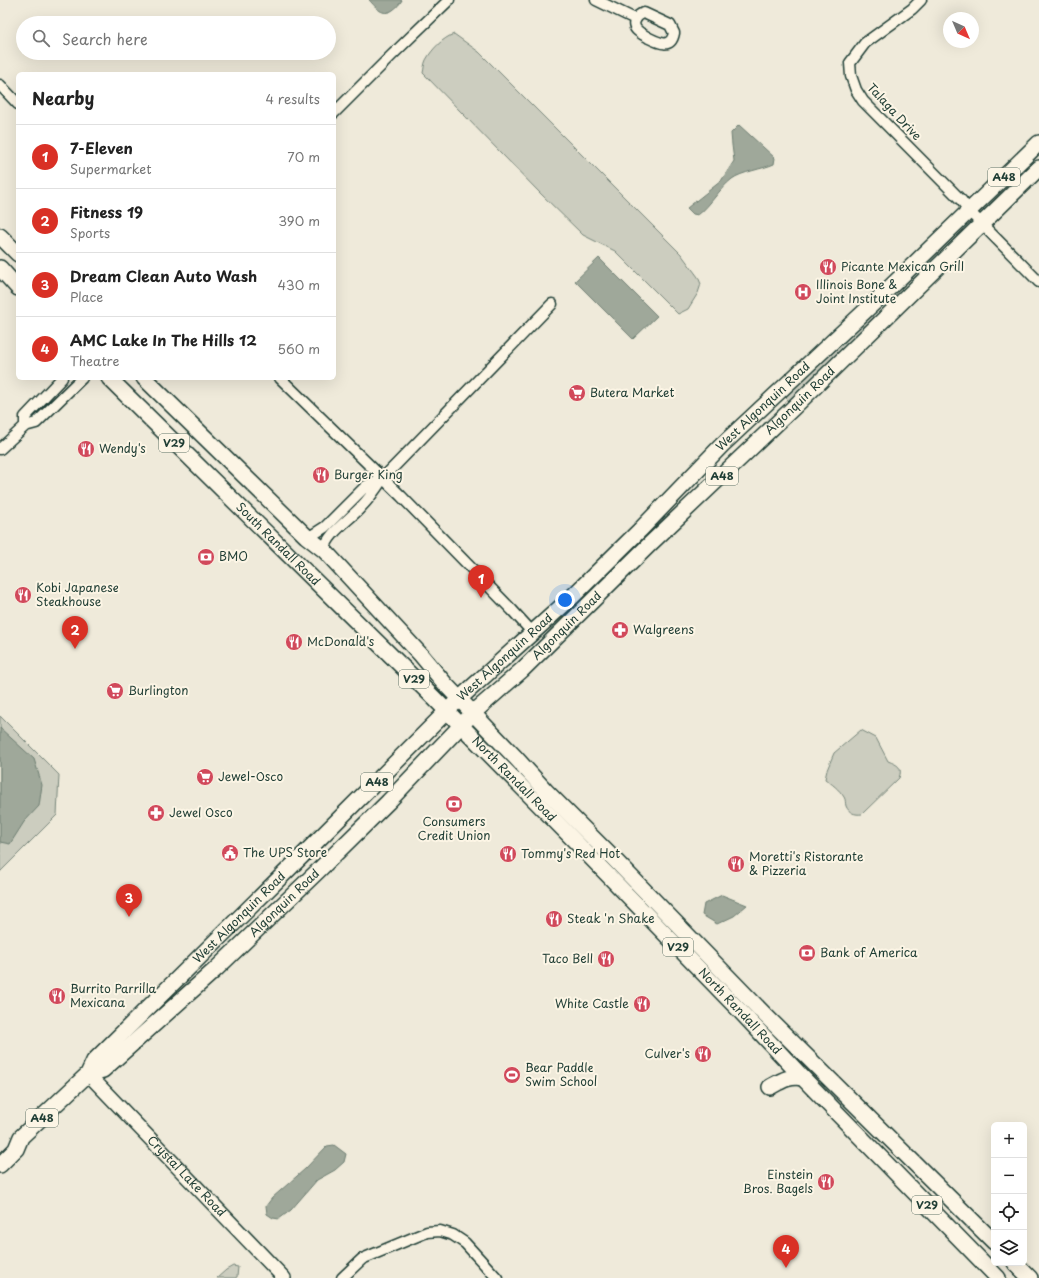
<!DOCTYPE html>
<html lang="en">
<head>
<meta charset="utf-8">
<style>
	:root { --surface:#fff; --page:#f6f6f6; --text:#222; --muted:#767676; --line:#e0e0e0; --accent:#d93025 }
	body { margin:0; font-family:"Playpen Sans",sans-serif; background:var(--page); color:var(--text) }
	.controls { position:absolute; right:12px; bottom:12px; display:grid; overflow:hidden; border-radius:6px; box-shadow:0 4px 16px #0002 }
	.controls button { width:36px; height:36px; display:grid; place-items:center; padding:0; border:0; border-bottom:1px solid var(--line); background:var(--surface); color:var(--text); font:20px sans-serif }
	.compass { position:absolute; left:943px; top:12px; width:36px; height:36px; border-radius:50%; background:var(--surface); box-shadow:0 4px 16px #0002; rotate:136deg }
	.you { position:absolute; left:565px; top:600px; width:14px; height:14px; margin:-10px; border:3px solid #fff; border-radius:50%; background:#1a73e8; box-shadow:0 0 0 6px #1a73e833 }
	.badge { display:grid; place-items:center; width:26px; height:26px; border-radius:50%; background:var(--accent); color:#fff; font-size:13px; font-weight:700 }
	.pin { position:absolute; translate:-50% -33px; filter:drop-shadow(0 1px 2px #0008) }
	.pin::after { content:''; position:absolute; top:21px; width:14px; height:12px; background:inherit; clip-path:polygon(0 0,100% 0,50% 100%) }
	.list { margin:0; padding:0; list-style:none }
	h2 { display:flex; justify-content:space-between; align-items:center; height:52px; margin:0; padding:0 16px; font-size:17px }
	h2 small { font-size:13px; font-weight:400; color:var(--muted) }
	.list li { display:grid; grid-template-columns:26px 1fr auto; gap:12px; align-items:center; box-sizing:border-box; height:64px; padding:0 16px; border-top:1px solid var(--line) }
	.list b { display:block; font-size:15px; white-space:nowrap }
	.list p { margin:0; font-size:13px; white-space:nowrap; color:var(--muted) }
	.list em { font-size:13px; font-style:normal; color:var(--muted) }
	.icon { flex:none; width:22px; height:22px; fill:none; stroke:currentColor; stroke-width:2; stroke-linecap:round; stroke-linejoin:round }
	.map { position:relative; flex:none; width:1039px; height:1278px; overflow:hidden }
	.search { position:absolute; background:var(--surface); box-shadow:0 4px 16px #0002; left:16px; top:16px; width:320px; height:44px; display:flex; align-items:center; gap:10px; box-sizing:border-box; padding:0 14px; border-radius:22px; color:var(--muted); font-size:15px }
	.panel { position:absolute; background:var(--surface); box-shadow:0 4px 16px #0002; left:16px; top:72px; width:320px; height:308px; border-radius:6px }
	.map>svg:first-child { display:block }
	.green { fill:#cccdbf; stroke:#76857a }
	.water { fill:#9fa89a; stroke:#6c7d71 }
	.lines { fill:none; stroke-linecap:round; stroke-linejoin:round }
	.street-casing { stroke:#1f3d34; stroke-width:13 }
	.secondary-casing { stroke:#1f3d34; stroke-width:16 }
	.primary-casing { stroke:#1f3d34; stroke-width:18 }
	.street { stroke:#fcf5e5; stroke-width:10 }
	.secondary { stroke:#fcf5e5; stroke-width:13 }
	.primary { stroke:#fcf5e5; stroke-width:15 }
	.labels { text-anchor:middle; stroke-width:4; stroke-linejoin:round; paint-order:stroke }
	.shield { fill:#fcf5e5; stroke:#617469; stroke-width:1 }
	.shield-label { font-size:11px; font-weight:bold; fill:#1f3d34 }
	.street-label { font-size:12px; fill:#1f3d34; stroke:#fcf5e5 }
	.poi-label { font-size:12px; fill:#1f3d34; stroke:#fcf5e5; text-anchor:start }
</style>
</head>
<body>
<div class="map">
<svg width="1039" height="1278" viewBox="0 0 1039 1278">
	<rect width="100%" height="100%" fill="#efeada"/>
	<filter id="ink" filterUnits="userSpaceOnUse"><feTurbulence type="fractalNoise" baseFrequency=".025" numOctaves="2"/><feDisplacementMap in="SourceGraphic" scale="8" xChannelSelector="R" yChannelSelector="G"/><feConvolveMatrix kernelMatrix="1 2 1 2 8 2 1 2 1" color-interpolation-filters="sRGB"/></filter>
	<g filter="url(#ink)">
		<!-- green -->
		<path class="green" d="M 454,34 L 479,52 L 681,254 L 698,277 L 701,284 L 698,293 L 688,309 L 678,314 L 615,251 L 583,235 L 540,193 L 423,73 C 424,69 424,64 426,60 C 432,49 443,38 454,34 Z
			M 872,316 L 874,317 L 851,343 L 792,404 L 784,396 L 808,373 Z
			M 0,716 L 59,775 L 57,815 L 0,872 Z
			M 861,730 L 876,738 L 888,761 C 898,765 903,767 899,778 L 862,814 C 855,815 849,813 846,806 C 845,803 846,800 844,797 C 839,789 832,784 825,779 L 827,770 L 834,753 Z
			M 233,1266 L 238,1267 L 237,1277 L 235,1278 L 217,1278 L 226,1270 Z"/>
		<!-- water -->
		<path class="water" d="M 369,0 L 402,0 C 400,4 397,7 393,10 C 382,17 377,8 369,0 Z
			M 739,125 L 775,158 L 774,164 C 763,169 741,172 732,179 C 719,189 711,205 698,215 L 693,214 L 687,208 L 721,181 L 734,161 L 732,145 L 731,133 Z
			M 599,258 L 657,316 L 633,339 L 575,281 Z
			M 0,728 L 34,759 L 42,785 L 39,806 L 24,822 L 10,844 L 0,842 Z
			M 722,895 L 747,905 L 734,916 L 717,924 L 702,915 L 704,904 Z
			M 334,1145 L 346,1154 L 344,1162 L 335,1170 L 317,1180 L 291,1210 L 279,1219 L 273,1218 L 267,1214 L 266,1206 L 272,1198 L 305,1169 L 327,1146 Z"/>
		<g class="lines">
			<!-- street casing -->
			<g class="street-casing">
				<path id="street" d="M 596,0 L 635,19
					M 921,0 L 912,9 L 865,43 L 850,63 L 851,76 L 856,90 L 863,101 L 962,201 L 969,211 L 1039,282
					M 644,13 L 670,25 L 674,33 C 671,49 659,43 649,38 C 646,36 641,34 638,31 C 630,25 636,15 644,13 Z
					M 0,85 L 18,104
					M 334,113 L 392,55 L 449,0
					M 280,378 L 401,496 L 512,610 L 533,633
					M 25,426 L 25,417 L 62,378
					M 0,449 L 25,426 L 36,423 L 82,378
					M 306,536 L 311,536 L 325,527 L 366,486 L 381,479
					M 324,550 C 328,533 348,521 360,508 C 369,499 376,489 383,478 L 552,304
					M 342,1278 L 362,1259 L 427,1232 L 440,1231 L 453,1235 L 465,1243 L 497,1278"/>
			</g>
			<!-- secondary casing -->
			<g class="secondary-casing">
				<g id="secondary">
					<path id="s1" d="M 88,1074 L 284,1278"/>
				</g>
			</g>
			<!-- primary casing -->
			<g class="primary-casing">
				<g id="primary">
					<path d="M 0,236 L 18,254"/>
					<path d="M 0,268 L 18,288"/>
					<path id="s2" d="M 109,378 L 433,697 L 571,837 L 741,1012 L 803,1078 L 998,1278"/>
					<path d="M 144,378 L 306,536 L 324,550 L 421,655 L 446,685 L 515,757 L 546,791 L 610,855 L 767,1017 L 994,1242"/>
					<path id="s3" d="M 88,1074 L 103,1070 L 216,969 L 320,869 L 388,802 L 473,713 L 522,670 L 651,543 L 793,408 L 1039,168"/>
					<path d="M 770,1087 C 781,1081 790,1075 803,1078"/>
					<path id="s4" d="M 0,1165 L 16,1149 L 21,1137 L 88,1074 L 94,1061 L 306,852 L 459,699 L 573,596 L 640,530 L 722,445 L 879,298 L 1039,143"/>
					<path d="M 1015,1263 L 1030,1278"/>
				</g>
			</g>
			<!-- street -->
			<use href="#street" class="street"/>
			<!-- secondary -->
			<use href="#secondary" class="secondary"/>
			<!-- primary -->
			<use href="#primary" class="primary"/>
		</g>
	</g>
	<!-- icons -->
	<defs>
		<g id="restaurant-disc" transform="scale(0.9)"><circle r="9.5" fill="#d1495b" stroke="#fcf5e5"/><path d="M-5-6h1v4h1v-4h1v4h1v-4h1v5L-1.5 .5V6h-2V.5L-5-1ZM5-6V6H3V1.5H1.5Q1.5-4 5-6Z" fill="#fff"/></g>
		<g id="hospital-disc" transform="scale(0.9)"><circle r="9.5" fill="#d1495b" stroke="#fcf5e5"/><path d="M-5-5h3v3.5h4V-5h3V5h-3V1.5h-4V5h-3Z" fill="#fff"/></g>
		<g id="supermarket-disc" transform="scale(0.9)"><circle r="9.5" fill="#d1495b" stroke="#fcf5e5"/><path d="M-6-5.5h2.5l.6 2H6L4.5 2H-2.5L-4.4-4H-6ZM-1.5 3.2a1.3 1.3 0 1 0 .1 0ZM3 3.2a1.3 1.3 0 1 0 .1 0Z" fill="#fff"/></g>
		<g id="bank-disc" transform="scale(0.9)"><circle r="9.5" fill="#d1495b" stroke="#fcf5e5"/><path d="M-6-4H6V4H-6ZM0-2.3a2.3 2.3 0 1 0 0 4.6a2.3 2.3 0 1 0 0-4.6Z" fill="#fff"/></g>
		<g id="pharmacy-disc" transform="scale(0.9)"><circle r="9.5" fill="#d1495b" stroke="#fcf5e5"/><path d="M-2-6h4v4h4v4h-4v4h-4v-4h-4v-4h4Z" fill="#fff"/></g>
		<g id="civic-disc" transform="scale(0.9)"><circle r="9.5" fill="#d1495b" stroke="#fcf5e5"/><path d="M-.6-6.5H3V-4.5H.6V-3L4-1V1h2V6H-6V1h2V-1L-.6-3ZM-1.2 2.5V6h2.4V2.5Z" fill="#fff"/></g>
		<g id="stadium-disc" transform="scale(0.9)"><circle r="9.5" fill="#d1495b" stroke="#fcf5e5"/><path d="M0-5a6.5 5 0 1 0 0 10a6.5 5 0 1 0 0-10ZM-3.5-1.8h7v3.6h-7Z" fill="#fff"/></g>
	</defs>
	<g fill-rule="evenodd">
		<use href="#restaurant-disc" x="828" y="267"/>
		<use href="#hospital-disc" x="803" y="292"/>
		<use href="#supermarket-disc" x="577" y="393"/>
		<use href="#restaurant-disc" x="86" y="449"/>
		<use href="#restaurant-disc" x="321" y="475"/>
		<use href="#bank-disc" x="206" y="557"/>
		<use href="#restaurant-disc" x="23" y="595"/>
		<use href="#pharmacy-disc" x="620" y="630"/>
		<use href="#restaurant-disc" x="294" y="642"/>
		<use href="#supermarket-disc" x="115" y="691"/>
		<use href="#supermarket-disc" x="205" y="777"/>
		<use href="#bank-disc" x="454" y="804"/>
		<use href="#pharmacy-disc" x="156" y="813"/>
		<use href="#civic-disc" x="230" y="853"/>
		<use href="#restaurant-disc" x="508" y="854"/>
		<use href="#restaurant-disc" x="736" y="864"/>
		<use href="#restaurant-disc" x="554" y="919"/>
		<use href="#bank-disc" x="807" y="953"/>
		<use href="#restaurant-disc" x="606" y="959"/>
		<use href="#restaurant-disc" x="57" y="996"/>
		<use href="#restaurant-disc" x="642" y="1004"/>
		<use href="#restaurant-disc" x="703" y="1054"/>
		<use href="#stadium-disc" x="512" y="1075"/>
		<use href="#restaurant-disc" x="826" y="1182"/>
	</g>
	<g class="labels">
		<!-- shield labels -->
		<g class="shield">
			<rect x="988" y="168" width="32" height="18" rx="3"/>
			<rect x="159" y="434" width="30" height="18" rx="3"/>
			<rect x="706" y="467" width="32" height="18" rx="3"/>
			<rect x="399" y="670" width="30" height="18" rx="3"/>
			<rect x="361" y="773" width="32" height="18" rx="3"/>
			<rect x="663" y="938" width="30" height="18" rx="3"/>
			<rect x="26" y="1109" width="32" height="18" rx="3"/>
			<rect x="912" y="1196" width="30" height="18" rx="3"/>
		</g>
		<g class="shield-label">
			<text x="1004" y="181">A48</text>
			<text x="174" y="447">V29</text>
			<text x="722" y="480">A48</text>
			<text x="414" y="683">V29</text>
			<text x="377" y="786">A48</text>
			<text x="678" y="951">V29</text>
			<text x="42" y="1122">A48</text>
			<text x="927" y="1209">V29</text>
		</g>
		<!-- street labels -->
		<g class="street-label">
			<text transform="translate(894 112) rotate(47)" y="4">Talaga Drive</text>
			<text dy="4" stroke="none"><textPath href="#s3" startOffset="982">Algonquin Road</textPath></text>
			<text dy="4" stroke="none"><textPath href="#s4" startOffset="1078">West Algonquin Road</textPath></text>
			<text dy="4" stroke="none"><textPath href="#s2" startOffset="237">South Randall Road</textPath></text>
			<text dy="4" stroke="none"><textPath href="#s3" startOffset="658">Algonquin Road</textPath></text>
			<text dy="4" stroke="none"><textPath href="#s4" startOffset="718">West Algonquin Road</textPath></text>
			<text dy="4" stroke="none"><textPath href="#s2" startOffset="570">North Randall Road</textPath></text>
			<text dy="4" stroke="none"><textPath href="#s3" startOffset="262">Algonquin Road</textPath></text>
			<text dy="4" stroke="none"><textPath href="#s4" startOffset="346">West Algonquin Road</textPath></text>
			<text dy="4" stroke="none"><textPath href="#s2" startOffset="894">North Randall Road</textPath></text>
			<text dy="4" stroke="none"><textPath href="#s1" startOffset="142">Crystal Lake Road</textPath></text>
		</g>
		<!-- poi labels -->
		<g class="poi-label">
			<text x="841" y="271">Picante Mexican Grill</text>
			<text x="816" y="289">Illinois Bone &amp;<tspan x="816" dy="14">Joint Institute</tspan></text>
			<text x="590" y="397">Butera Market</text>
			<text x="99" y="453">Wendy's</text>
			<text x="334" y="479">Burger King</text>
			<text x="219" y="561">BMO</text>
			<text x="36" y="592">Kobi Japanese<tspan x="36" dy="14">Steakhouse</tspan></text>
			<text x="633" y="634">Walgreens</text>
			<text x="307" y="646">McDonald's</text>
			<text x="128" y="695">Burlington</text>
			<text x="218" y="781">Jewel-Osco</text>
			<text x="169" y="817">Jewel Osco</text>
			<text x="454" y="826" text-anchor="middle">Consumers<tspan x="454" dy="14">Credit Union</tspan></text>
			<text x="243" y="857">The UPS Store</text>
			<text x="521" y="858">Tommy's Red Hot</text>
			<text x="749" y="861">Moretti's Ristorante<tspan x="749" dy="14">&amp; Pizzeria</tspan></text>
			<text x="567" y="923">Steak 'n Shake</text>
			<text x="820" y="957">Bank of America</text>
			<text x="593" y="963" text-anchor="end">Taco Bell</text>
			<text x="70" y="993">Burrito Parrilla<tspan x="70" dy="14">Mexicana</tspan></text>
			<text x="629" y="1008" text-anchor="end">White Castle</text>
			<text x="690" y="1058" text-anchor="end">Culver's</text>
			<text x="525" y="1072">Bear Paddle<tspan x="525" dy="14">Swim School</tspan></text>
			<text x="813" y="1179" text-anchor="end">Einstein<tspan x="813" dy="14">Bros. Bagels</tspan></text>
		</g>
	</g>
</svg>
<div class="controls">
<button>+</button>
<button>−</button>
<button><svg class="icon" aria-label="locate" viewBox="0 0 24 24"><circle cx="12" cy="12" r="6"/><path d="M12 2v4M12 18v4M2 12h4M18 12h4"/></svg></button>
<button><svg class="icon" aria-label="layers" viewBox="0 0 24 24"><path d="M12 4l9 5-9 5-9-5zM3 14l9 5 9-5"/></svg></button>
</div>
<svg class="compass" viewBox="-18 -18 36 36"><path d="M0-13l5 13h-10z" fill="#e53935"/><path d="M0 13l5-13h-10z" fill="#767676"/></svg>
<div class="you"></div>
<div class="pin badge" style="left:481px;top:598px">1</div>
<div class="pin badge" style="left:75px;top:649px">2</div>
<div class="pin badge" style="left:129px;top:917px">3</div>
<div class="pin badge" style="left:786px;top:1268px">4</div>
<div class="search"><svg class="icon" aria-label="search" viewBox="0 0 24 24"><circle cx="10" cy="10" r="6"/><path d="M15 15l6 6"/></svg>Search here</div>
<section class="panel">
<h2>Nearby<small>4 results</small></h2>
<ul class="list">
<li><span class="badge">1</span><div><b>7-Eleven</b><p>Supermarket</p></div><em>70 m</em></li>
<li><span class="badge">2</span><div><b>Fitness 19</b><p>Sports</p></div><em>390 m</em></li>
<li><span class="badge">3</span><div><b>Dream Clean Auto Wash</b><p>Place</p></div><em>430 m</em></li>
<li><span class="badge">4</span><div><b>AMC Lake In The Hills 12</b><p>Theatre</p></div><em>560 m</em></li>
</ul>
</section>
</div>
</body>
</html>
